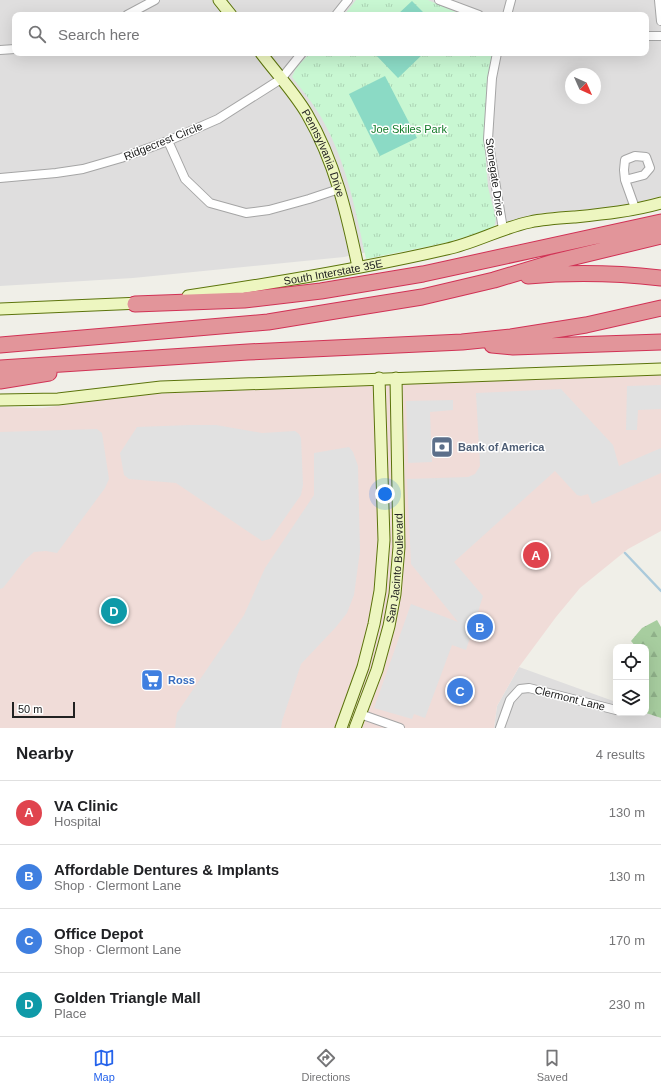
<!DOCTYPE html>
<html lang="en">
<head>
<meta charset="utf-8">
<style>
	:root { --surface:#fff; --page:#f6f6f6; --text:#202124; --muted:#757577; --line:#e0e0e0; --accent:#2563eb }
	body { margin:0; font-family:Helvetica,sans-serif; background:var(--page); color:var(--text) }
	.controls { position:absolute; right:12px; bottom:12px; display:grid; overflow:hidden; border-radius:8px; box-shadow:0 4px 16px #0002 }
	.controls button { width:36px; height:36px; display:grid; place-items:center; padding:0; border:0; border-bottom:1px solid var(--line); background:var(--surface); color:var(--text); font:20px sans-serif }
	.compass { position:absolute; left:565px; top:68px; width:36px; height:36px; border-radius:50%; background:var(--surface); box-shadow:0 4px 16px #0002; rotate:135deg }
	.scale { position:absolute; left:12px; bottom:10px; width:63px; box-sizing:border-box; padding-left:4px; border:2px solid #212121; border-top:0; font-size:11px; line-height:14px; white-space:nowrap; color:#212121; -webkit-text-stroke:3px #fff; paint-order:stroke }
	.you { position:absolute; left:385px; top:494px; width:14px; height:14px; margin:-10px; border:3px solid #fff; border-radius:50%; background:#1a73e8; box-shadow:0 0 0 6px #1a73e833 }
	.badge { display:grid; place-items:center; width:26px; height:26px; border-radius:50%; background:var(--accent); color:#fff; font-size:13px; font-weight:700 }
	.pin { position:absolute; translate:-50% -50%; border:2px solid #fff; box-shadow:0 1px 4px #0006 }
	.list { margin:0; padding:0; list-style:none }
	h2 { display:flex; justify-content:space-between; align-items:center; height:52px; margin:0; padding:0 16px; font-size:17px }
	h2 small { font-size:13px; font-weight:400; color:var(--muted) }
	.list li { display:grid; grid-template-columns:26px 1fr auto; gap:12px; align-items:center; box-sizing:border-box; height:64px; padding:0 16px; border-top:1px solid var(--line) }
	.list b { display:block; font-size:15px; white-space:nowrap }
	.list p { margin:0; font-size:13px; white-space:nowrap; color:var(--muted) }
	.list em { font-size:13px; font-style:normal; color:var(--muted) }
	.icon { flex:none; width:22px; height:22px; fill:none; stroke:currentColor; stroke-width:2; stroke-linecap:round; stroke-linejoin:round }
	.map { position:relative; flex:none; width:661px; height:728px; overflow:hidden }
	.search { position:absolute; background:var(--surface); box-shadow:0 4px 16px #0002; left:12px; right:12px; top:12px; height:44px; display:flex; align-items:center; gap:10px; box-sizing:border-box; padding:0 14px; border-radius:8px; color:var(--muted); font-size:15px }
	.sheet { height:308px; background:var(--surface) }
	nav { display:flex; justify-content:space-around; align-items:center; box-sizing:border-box; height:56px; border-top:1px solid var(--line); background:var(--surface); font-size:11px; color:var(--muted) }
	nav a { display:grid; justify-items:center; gap:2px }
	nav .on { color:var(--accent) }
	.map>svg:first-child { display:block }
	.residential { fill:#dfdede; fill-rule:evenodd }
	.commercial { fill:#f0dcd8 }
	.forest { fill:url(#forest-firs) }
	.park { fill:url(#park-tufts) }
	.pitch { fill:#8bdac5 }
	.parking { fill:#e1e1e1 }
	.lines { fill:none; stroke-linecap:round; stroke-linejoin:round }
	.stream { stroke:#abcadb; stroke-width:2.5 }
	.street-casing { stroke:#a5a5a5; stroke-width:10 }
	.secondary-casing { stroke:#5c740c; stroke-width:13 }
	.highway-casing { stroke:#d13255; stroke-width:17 }
	.street { stroke:#fff; stroke-width:8 }
	.secondary { stroke:#edf6c0; stroke-width:11 }
	.highway { stroke:#e2959a; stroke-width:15 }
	.labels { text-anchor:middle; stroke-width:3; stroke-linejoin:round; paint-order:stroke }
	.park-label { font-size:11px; fill:#137b28; stroke:#fff }
	.street-label { font-size:11px; fill:#212121; stroke:#fff }
	.service-label { font-size:11px; font-weight:bold; fill:#4e5e75; stroke:#fff; text-anchor:start }
	.shop-label { font-size:11px; font-weight:bold; fill:#366cbe; stroke:#fff; text-anchor:start }
</style>
</head>
<body>
<div class="map">
<svg width="661" height="728" viewBox="0 0 661 728">
	<defs>
		<pattern id="forest-firs" width="22" height="20" patternUnits="userSpaceOnUse"><rect width="22" height="20" fill="#a7cd9f"/><path d="M5 1l3.5 6h-7zM16 11l3.5 6h-7z" fill="#8fb089"/></pattern>
		<pattern id="park-tufts" width="24" height="20" patternUnits="userSpaceOnUse"><rect width="24" height="20" fill="#c8f7d2"/><path d="M3 7l-1-3M5 7V3M7 7l1-3M15 17l-1-3M17 17v-4M19 17l1-3" fill="none" stroke="#acd3b4"/></pattern>
	</defs>
	<rect width="100%" height="100%" fill="#f0efe8"/>
	<!-- residential -->
	<path class="residential" d="M 0,0 L 661,0 L 661,196 L 619,207 L 541,213 L 508,222 L 344,257 L 133,278 L 0,286 ZM 15,15 L 646,15 L 646,53 L 15,53 ZM 571,74 L 595,74 L 595,98 L 571,98 Z
		M 519,667 L 616,702 L 616,713 L 646,713 L 661,718 L 661,728 L 494,728 L 497,706 Z"/>
	<!-- commercial -->
	<path class="commercial" d="M 661,374 L 661,531 L 628,549 L 580,588 L 556,617 L 519,667 L 497,706 L 494,728 L 0,728 L 0,407 L 42,408 L 148,394 Z"/>
	<!-- forest -->
	<path class="forest" d="M 657,620 L 661,627 L 661,718 L 646,713 L 646,647 L 636,647 L 631,641 L 642,628 Z"/>
	<!-- park -->
	<path class="park" d="M 356,0 L 428,0 L 463,15 L 344,15 Z
		M 310,53 L 493,53 L 487,80 L 484,138 L 488,187 L 496,219 L 494,228 L 445,243 L 366,259 C 355,207 345,154 316,109 C 309,98 300,88 292,77 L 296,68 Z"/>
	<!-- pitch -->
	<path class="pitch" d="M 412,1 L 426,15 L 397,15 Z
		M 374,53 L 424,53 L 398,78 Z
		M 385,76 L 417,138 L 380,156 L 349,94 Z"/>
	<!-- parking -->
	<path class="parking" d="M 661,385 L 661,409 L 638,410 L 637,430 L 626,430 L 627,386 Z
		M 561,389 L 613,445 L 619,466 L 661,448 L 661,473 L 592,504 L 588,494 L 581,496 L 577,495 L 555,471 L 454,562 L 483,596 L 466,650 L 452,645 L 425,718 L 414,714 L 412,719 L 374,708 L 411,604 L 458,622 L 411,564 L 407,479 L 468,477 L 475,474 L 480,466 L 476,393 Z
		M 453,400 L 453,410 L 430,412 L 432,462 L 408,463 L 406,401 Z
		M 190,425 L 216,425 L 262,433 L 295,431 L 299,434 L 301,438 L 303,485 L 301,495 L 270,539 L 262,541 L 176,483 L 129,479 L 124,475 L 120,453 L 137,427 Z
		M 97,429 L 102,433 L 109,479 L 105,488 L 57,553 L 46,551 L 34,552 L 25,560 L 3,588 L 0,589 L 0,432 Z
		M 349,447 L 353,452 L 358,466 L 360,551 L 354,595 L 347,613 L 336,627 L 301,664 L 282,721 L 281,728 L 175,728 L 177,713 L 244,615 L 265,568 L 314,495 L 314,453 Z"/>
	<g class="lines">
		<!-- stream -->
		<path class="stream" d="M 625,553 L 661,591"/>
		<!-- street casing -->
		<g class="street-casing">
			<path id="street" d="M 439,0 L 479,15
				M 659,0 L 661,21
				M 127,15 L 155,0
				M 336,15 L 348,0
				M 507,15 L 511,0
				M 646,36 L 661,36
				M 0,50 L 15,49
				M 497,53 L 492,78 L 488,139 L 503,229
				M 168,141 L 185,179 L 210,203 L 246,213 L 269,210 L 309,199 L 339,189
				M 635,156 L 646,157 L 650,168 L 644,175 L 625,180 L 624,170 L 625,160 Z
				M 0,178 L 56,173 L 83,169 L 121,158 L 168,141 L 218,119 L 281,79 L 302,53
				M 625,180 L 635,208
				M 360,714 L 400,728
				M 500,728 L 510,700 L 520,689 L 529,688 L 616,710"/>
		</g>
		<!-- secondary casing -->
		<g class="secondary-casing">
			<g id="secondary">
				<path d="M 219,0 L 231,15"/>
				<path id="s1" d="M 261,53 C 276,73 294,92 307,114 C 335,162 347,214 358,267"/>
				<path id="s2" d="M 188,296 C 275,283 361,269 447,249 C 475,243 501,228 530,222 C 544,219 560,218 575,217 C 604,214 633,211 661,203"/>
				<path d="M 0,309 L 141,303"/>
				<path d="M 0,400 L 58,399 L 161,387 L 661,369"/>
				<path d="M 341,728 L 363,667 L 374,624 L 380,591 L 384,540 L 379,378"/>
				<path id="s3" d="M 355,728 L 377,670 L 389,626 L 395,594 L 399,547 L 396,378"/>
			</g>
		</g>
		<!-- highway casing -->
		<g class="highway-casing">
			<path id="highway" d="M 528,276 C 573,272 616,273 661,278
				M 135,304 L 244,300 L 321,291 L 423,274 L 661,222
				M 0,345 L 268,322 L 335,311 L 422,297 L 494,280 L 554,262 L 661,236
				M 492,345 L 513,347 L 661,342
				M 0,368 L 248,352 L 462,342 L 511,337 L 586,325 L 661,308
				M 0,381 L 49,373"/>
		</g>
		<!-- street -->
		<use href="#street" class="street"/>
		<!-- secondary -->
		<use href="#secondary" class="secondary"/>
		<!-- highway -->
		<use href="#highway" class="highway"/>
	</g>
	<!-- icons -->
	<defs>
		<g id="bank-square" transform="scale(1.15)"><rect x="-9" y="-9" width="18" height="18" rx="4" fill="#5c6f8a" stroke="#fff"/><path d="M-6-4H6V4H-6ZM0-2.3a2.3 2.3 0 1 0 0 4.6a2.3 2.3 0 1 0 0-4.6Z" fill="#fff"/></g>
		<g id="supermarket-square" transform="scale(1.15)"><rect x="-9" y="-9" width="18" height="18" rx="4" fill="#3f7fe0" stroke="#fff"/><path d="M-6-5.5h2.5l.6 2H6L4.5 2H-2.5L-4.4-4H-6ZM-1.5 3.2a1.3 1.3 0 1 0 .1 0ZM3 3.2a1.3 1.3 0 1 0 .1 0Z" fill="#fff"/></g>
	</defs>
	<g fill-rule="evenodd">
		<use href="#bank-square" x="442" y="447"/>
		<use href="#supermarket-square" x="152" y="680"/>
	</g>
	<g class="labels">
		<!-- park labels -->
		<g class="park-label">
			<text x="409" y="133">Joe Skiles Park</text>
		</g>
		<!-- street labels -->
		<g class="street-label">
			<text transform="translate(163 141) rotate(-22)" y="4">Ridgecrest Circle</text>
			<text dy="4" stroke="none"><textPath href="#s1" startOffset="119">Pennsylvania Drive</textPath></text>
			<text transform="translate(495 177) rotate(82)" y="4">Stonegate Drive</text>
			<text dy="4" stroke="none"><textPath href="#s2" startOffset="147">South Interstate 35E</textPath></text>
			<text dy="4" stroke="none"><textPath href="#s3" startOffset="166">San Jacinto Boulevard</textPath></text>
			<text transform="translate(570 698) rotate(14)" y="4">Clermont Lane</text>
		</g>
		<!-- service labels -->
		<g class="service-label">
			<text x="458" y="451">Bank of America</text>
		</g>
		<!-- shop labels -->
		<g class="shop-label">
			<text x="168" y="684">Ross</text>
		</g>
	</g>
</svg>
<div class="controls">
<button><svg class="icon" aria-label="locate" viewBox="0 0 24 24"><circle cx="12" cy="12" r="6"/><path d="M12 2v4M12 18v4M2 12h4M18 12h4"/></svg></button>
<button><svg class="icon" aria-label="layers" viewBox="0 0 24 24"><path d="M12 4l9 5-9 5-9-5zM3 14l9 5 9-5"/></svg></button>
</div>
<svg class="compass" viewBox="-18 -18 36 36"><path d="M0-13l5 13h-10z" fill="#e53935"/><path d="M0 13l5-13h-10z" fill="#757577"/></svg>
<div class="scale">50 m</div>
<div class="you"></div>
<div class="pin badge" style="left:536px;top:555px;background:#e0444e">A</div>
<div class="pin badge" style="left:480px;top:627px;background:#3f7fe0">B</div>
<div class="pin badge" style="left:460px;top:691px;background:#3f7fe0">C</div>
<div class="pin badge" style="left:114px;top:611px;background:#0f9aa8">D</div>
<div class="search"><svg class="icon" aria-label="search" viewBox="0 0 24 24"><circle cx="10" cy="10" r="6"/><path d="M15 15l6 6"/></svg>Search here</div>
</div>
<section class="sheet">
<h2>Nearby<small>4 results</small></h2>
<ul class="list">
<li><span class="badge" style="background:#e0444e">A</span><div><b>VA Clinic</b><p>Hospital</p></div><em>130 m</em></li>
<li><span class="badge" style="background:#3f7fe0">B</span><div><b>Affordable Dentures &amp; Implants</b><p>Shop · Clermont Lane</p></div><em>130 m</em></li>
<li><span class="badge" style="background:#3f7fe0">C</span><div><b>Office Depot</b><p>Shop · Clermont Lane</p></div><em>170 m</em></li>
<li><span class="badge" style="background:#0f9aa8">D</span><div><b>Golden Triangle Mall</b><p>Place</p></div><em>230 m</em></li>
</ul>
</section>
<nav>
<a class="on"><svg class="icon" aria-label="map" viewBox="0 0 24 24"><path d="M3 6l6-2 6 2 6-2v14l-6 2-6-2-6 2zM9 4v14M15 6v14"/></svg>Map</a>
<a><svg class="icon" aria-label="directions" viewBox="0 0 24 24"><path d="M12 3l9 9-9 9-9-9zM9 14v-3h6M13 9l2 2-2 2"/></svg>Directions</a>
<a><svg class="icon" aria-label="saved" viewBox="0 0 24 24"><path d="M7 4h10v16l-5-4-5 4z"/></svg>Saved</a>
</nav>
</body>
</html>
